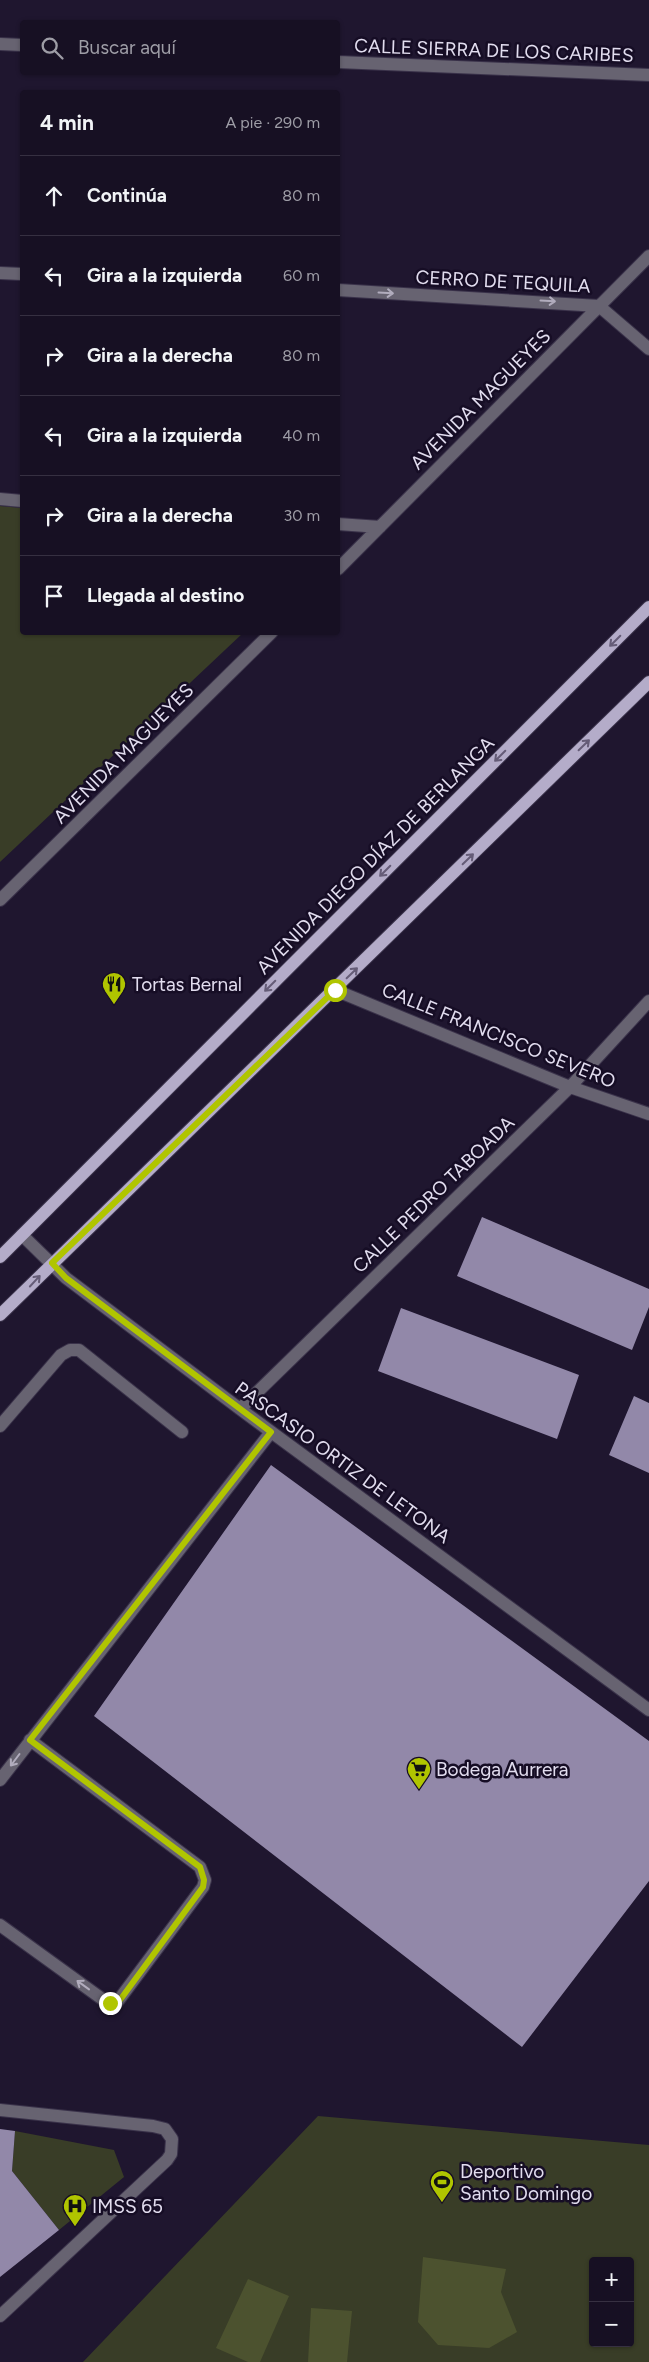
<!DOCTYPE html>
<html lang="es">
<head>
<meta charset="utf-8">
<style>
	:root { --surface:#171023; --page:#241e30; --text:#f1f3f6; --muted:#9e9da6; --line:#363041 }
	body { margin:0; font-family:Figtree,sans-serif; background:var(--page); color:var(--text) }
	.controls { position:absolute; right:15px; bottom:15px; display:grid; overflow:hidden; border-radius:5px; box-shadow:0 1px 4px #0004 }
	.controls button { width:45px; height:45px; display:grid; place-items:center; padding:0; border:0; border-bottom:1px solid var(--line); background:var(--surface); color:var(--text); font:25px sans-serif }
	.stop { position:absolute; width:15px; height:15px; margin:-11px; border:4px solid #b0c500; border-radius:50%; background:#fff }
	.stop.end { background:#b0c500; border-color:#fff; box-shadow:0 1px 5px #0008 }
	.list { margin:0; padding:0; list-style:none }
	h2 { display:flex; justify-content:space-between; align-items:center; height:65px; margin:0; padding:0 20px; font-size:21px }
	h2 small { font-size:16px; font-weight:400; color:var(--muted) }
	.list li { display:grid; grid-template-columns:32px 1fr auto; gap:15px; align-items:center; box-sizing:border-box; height:80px; padding:0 20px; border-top:1px solid var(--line) }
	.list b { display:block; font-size:19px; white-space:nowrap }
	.list em { font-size:16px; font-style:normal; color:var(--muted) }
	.icon { flex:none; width:28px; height:28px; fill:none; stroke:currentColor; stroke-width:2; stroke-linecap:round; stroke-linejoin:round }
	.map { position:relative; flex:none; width:649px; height:2362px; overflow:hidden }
	.search { position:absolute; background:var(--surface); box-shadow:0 1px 4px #0004; left:20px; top:20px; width:320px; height:55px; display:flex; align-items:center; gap:12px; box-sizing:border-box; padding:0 18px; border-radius:5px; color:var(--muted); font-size:19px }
	.panel { position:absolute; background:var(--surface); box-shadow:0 1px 4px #0004; left:20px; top:90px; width:320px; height:545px; border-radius:5px }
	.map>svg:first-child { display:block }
	.green { fill:#393d27; fill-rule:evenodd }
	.water { fill:#4c522f }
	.building { fill:#9288a9 }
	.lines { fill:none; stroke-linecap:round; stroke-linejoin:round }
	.minor-casing { stroke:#3a324a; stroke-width:14 }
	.major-casing { stroke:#3a324a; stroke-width:14 }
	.minor { stroke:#676371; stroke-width:12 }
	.major { stroke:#b4acc9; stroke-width:12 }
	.oneway { stroke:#b1acbd }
	.oneway2 { stroke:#655c77 }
	.route { stroke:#b0c500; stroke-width:6 }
	.labels { text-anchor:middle; stroke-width:5; stroke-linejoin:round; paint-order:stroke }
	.street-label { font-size:19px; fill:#e2ddef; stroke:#160d25 }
	.poi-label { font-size:19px; fill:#e2ddef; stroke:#160d25; text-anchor:start }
</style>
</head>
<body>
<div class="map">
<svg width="649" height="2362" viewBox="0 0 649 2362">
	<rect width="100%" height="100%" fill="#1f162f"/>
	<!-- green -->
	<path class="green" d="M 0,506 L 22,508 L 22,632 L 243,633 L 0,862 Z
		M 318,2116 L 649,2145 L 649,2362 L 83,2362 ZM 593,2261 L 630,2261 L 630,2343 L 593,2343 Z
		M 15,2131 L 114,2150 L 124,2177 L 59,2230 L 12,2171 Z"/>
	<!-- water -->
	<path class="water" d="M 423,2257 L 506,2269 L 501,2292 L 517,2332 L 489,2348 L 438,2345 L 418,2322 Z
		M 248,2279 L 289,2296 L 260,2362 L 248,2362 L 216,2348 Z
		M 311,2308 L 352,2311 L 347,2362 L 308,2362 Z"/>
	<!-- building -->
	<path class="building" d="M 482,1217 L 649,1289 L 649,1307 L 632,1350 L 457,1276 Z
		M 401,1308 L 579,1375 L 557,1439 L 378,1371 Z
		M 634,1396 L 649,1403 L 649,1473 L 609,1455 Z
		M 271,1465 L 649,1741 L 649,1881 L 522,2047 L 94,1716 Z
		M 0,2129 L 15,2131 L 12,2171 L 59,2230 L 0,2277 Z"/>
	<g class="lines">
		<!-- minor casing -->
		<g class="minor-casing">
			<path id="minor" d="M 0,44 L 22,45
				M 338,62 L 649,75
				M 0,273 L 22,274
				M 338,290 L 599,306 L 649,349
				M 0,499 L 22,501
				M 338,524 L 380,527
				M 338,569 L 649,256
				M 0,900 L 272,632
				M 335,990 L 570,1087 L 649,1114
				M 22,1235 L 66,1278 L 240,1409 L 649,1710
				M 240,1409 L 570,1087 L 649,1001
				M 0,1426 L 61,1355 L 70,1350 L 79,1350 L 182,1432
				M 0,1780 L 271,1432
				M 0,1925 L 105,2001 L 118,2001 L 203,1887 L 205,1880 L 200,1867 L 30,1740
				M 0,2110 L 153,2126 L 165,2129 L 172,2139 L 171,2154 L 167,2160 L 0,2316"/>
		</g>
		<!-- major casing -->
		<g class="major-casing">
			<path id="major" d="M 0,1257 L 649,607
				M 0,1315 L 649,682"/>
		</g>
		<!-- minor -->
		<use href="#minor" class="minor"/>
		<!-- major -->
		<use href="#major" class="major"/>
	</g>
	<!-- one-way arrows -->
	<defs><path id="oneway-shaft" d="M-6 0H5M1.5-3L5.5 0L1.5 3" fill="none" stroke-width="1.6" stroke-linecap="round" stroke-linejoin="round" transform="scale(1.25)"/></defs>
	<g class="oneway">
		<use href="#oneway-shaft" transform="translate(386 293) rotate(3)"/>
		<use href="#oneway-shaft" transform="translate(548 301) rotate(3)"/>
		<use href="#oneway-shaft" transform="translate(15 1760) rotate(127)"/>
		<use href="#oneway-shaft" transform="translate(83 1985) rotate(-144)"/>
	</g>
	<g class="oneway2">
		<use href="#oneway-shaft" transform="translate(615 641) rotate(135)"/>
		<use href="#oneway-shaft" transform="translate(584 745) rotate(-44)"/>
		<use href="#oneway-shaft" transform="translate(500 756) rotate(135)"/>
		<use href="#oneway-shaft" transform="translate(468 859) rotate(-44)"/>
		<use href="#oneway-shaft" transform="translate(385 871) rotate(135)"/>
		<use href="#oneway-shaft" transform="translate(352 973) rotate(-44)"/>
		<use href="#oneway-shaft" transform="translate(270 986) rotate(135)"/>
		<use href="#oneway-shaft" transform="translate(35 1281) rotate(-47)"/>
	</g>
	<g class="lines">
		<!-- route -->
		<path class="route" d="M 110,2003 L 120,2000 L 203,1887 L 204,1880 L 200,1867 L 30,1740 L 271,1432 L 66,1278 L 52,1263 L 335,990"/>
	</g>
	<!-- icons -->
	<defs>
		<g id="restaurant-pin" transform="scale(1.25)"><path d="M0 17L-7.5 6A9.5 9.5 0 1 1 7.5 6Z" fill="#b0c500" stroke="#160d25"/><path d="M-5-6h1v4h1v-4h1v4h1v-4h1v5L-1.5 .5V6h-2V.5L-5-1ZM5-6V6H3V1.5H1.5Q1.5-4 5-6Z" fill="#111"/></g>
		<g id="supermarket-pin" transform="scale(1.25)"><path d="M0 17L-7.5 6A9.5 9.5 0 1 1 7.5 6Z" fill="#b0c500" stroke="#160d25"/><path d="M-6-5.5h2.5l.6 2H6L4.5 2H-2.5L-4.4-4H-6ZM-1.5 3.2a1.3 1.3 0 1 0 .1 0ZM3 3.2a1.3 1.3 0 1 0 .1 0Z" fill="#111"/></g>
		<g id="stadium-pin" transform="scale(1.25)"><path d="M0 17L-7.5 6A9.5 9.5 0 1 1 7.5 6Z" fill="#b0c500" stroke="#160d25"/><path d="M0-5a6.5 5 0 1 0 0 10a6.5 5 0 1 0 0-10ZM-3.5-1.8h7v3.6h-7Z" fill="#111"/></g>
		<g id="hospital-pin" transform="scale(1.25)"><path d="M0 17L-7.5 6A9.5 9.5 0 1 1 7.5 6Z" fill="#b0c500" stroke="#160d25"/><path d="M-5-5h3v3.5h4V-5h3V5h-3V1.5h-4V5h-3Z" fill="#111"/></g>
	</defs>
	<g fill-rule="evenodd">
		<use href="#restaurant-pin" x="114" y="984"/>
		<use href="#supermarket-pin" x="419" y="1769"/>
		<use href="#stadium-pin" x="442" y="2182"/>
		<use href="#hospital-pin" x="75" y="2206"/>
	</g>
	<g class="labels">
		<!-- street labels -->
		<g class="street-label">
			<text transform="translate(494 50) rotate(2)" y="7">CALLE SIERRA DE LOS CARIBES</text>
			<text transform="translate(503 281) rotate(3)" y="7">CERRO DE TEQUILA</text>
			<text transform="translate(480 399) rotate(-45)" y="7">AVENIDA MAGUEYES</text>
			<text transform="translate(123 753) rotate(-45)" y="7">AVENIDA MAGUEYES</text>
			<text transform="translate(375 855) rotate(-45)" y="7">AVENIDA DIEGO DÍAZ DE BERLANGA</text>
			<text transform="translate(499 1035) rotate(22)" y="7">CALLE FRANCISCO SEVERO</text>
			<text transform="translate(433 1194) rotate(-44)" y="7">CALLE PEDRO TABOADA</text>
			<text transform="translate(343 1462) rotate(36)" y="7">PASCASIO ORTIZ DE LETONA</text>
		</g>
		<!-- poi labels -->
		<g class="poi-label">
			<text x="132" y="991">Tortas Bernal</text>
			<text x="436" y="1776">Bodega Aurrera</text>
			<text x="460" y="2178">Deportivo<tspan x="460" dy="22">Santo Domingo</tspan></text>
			<text x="92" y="2213">IMSS 65</text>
		</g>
	</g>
</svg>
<div class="controls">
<button>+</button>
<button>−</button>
</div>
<div class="stop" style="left:335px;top:990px"></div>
<div class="stop end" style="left:110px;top:2003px"></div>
<div class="search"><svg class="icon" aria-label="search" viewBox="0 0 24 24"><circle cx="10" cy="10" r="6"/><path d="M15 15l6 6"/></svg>Buscar aquí</div>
<section class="panel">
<h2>4 min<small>A pie · 290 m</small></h2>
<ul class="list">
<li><svg class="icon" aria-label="ahead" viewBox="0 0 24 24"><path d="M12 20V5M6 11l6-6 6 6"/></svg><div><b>Continúa</b></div><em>80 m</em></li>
<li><svg class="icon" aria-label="left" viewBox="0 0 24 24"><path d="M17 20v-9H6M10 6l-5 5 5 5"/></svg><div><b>Gira a la izquierda</b></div><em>60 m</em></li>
<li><svg class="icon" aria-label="right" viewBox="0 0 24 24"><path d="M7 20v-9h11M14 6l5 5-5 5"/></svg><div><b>Gira a la derecha</b></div><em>80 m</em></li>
<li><svg class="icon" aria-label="left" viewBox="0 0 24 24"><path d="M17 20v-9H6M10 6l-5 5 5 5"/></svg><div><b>Gira a la izquierda</b></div><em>40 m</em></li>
<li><svg class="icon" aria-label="right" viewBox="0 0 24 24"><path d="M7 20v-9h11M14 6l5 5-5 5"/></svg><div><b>Gira a la derecha</b></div><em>30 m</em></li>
<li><svg class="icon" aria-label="arrive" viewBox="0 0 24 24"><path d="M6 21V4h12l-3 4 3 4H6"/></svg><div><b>Llegada al destino</b></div></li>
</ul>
</section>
</div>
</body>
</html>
